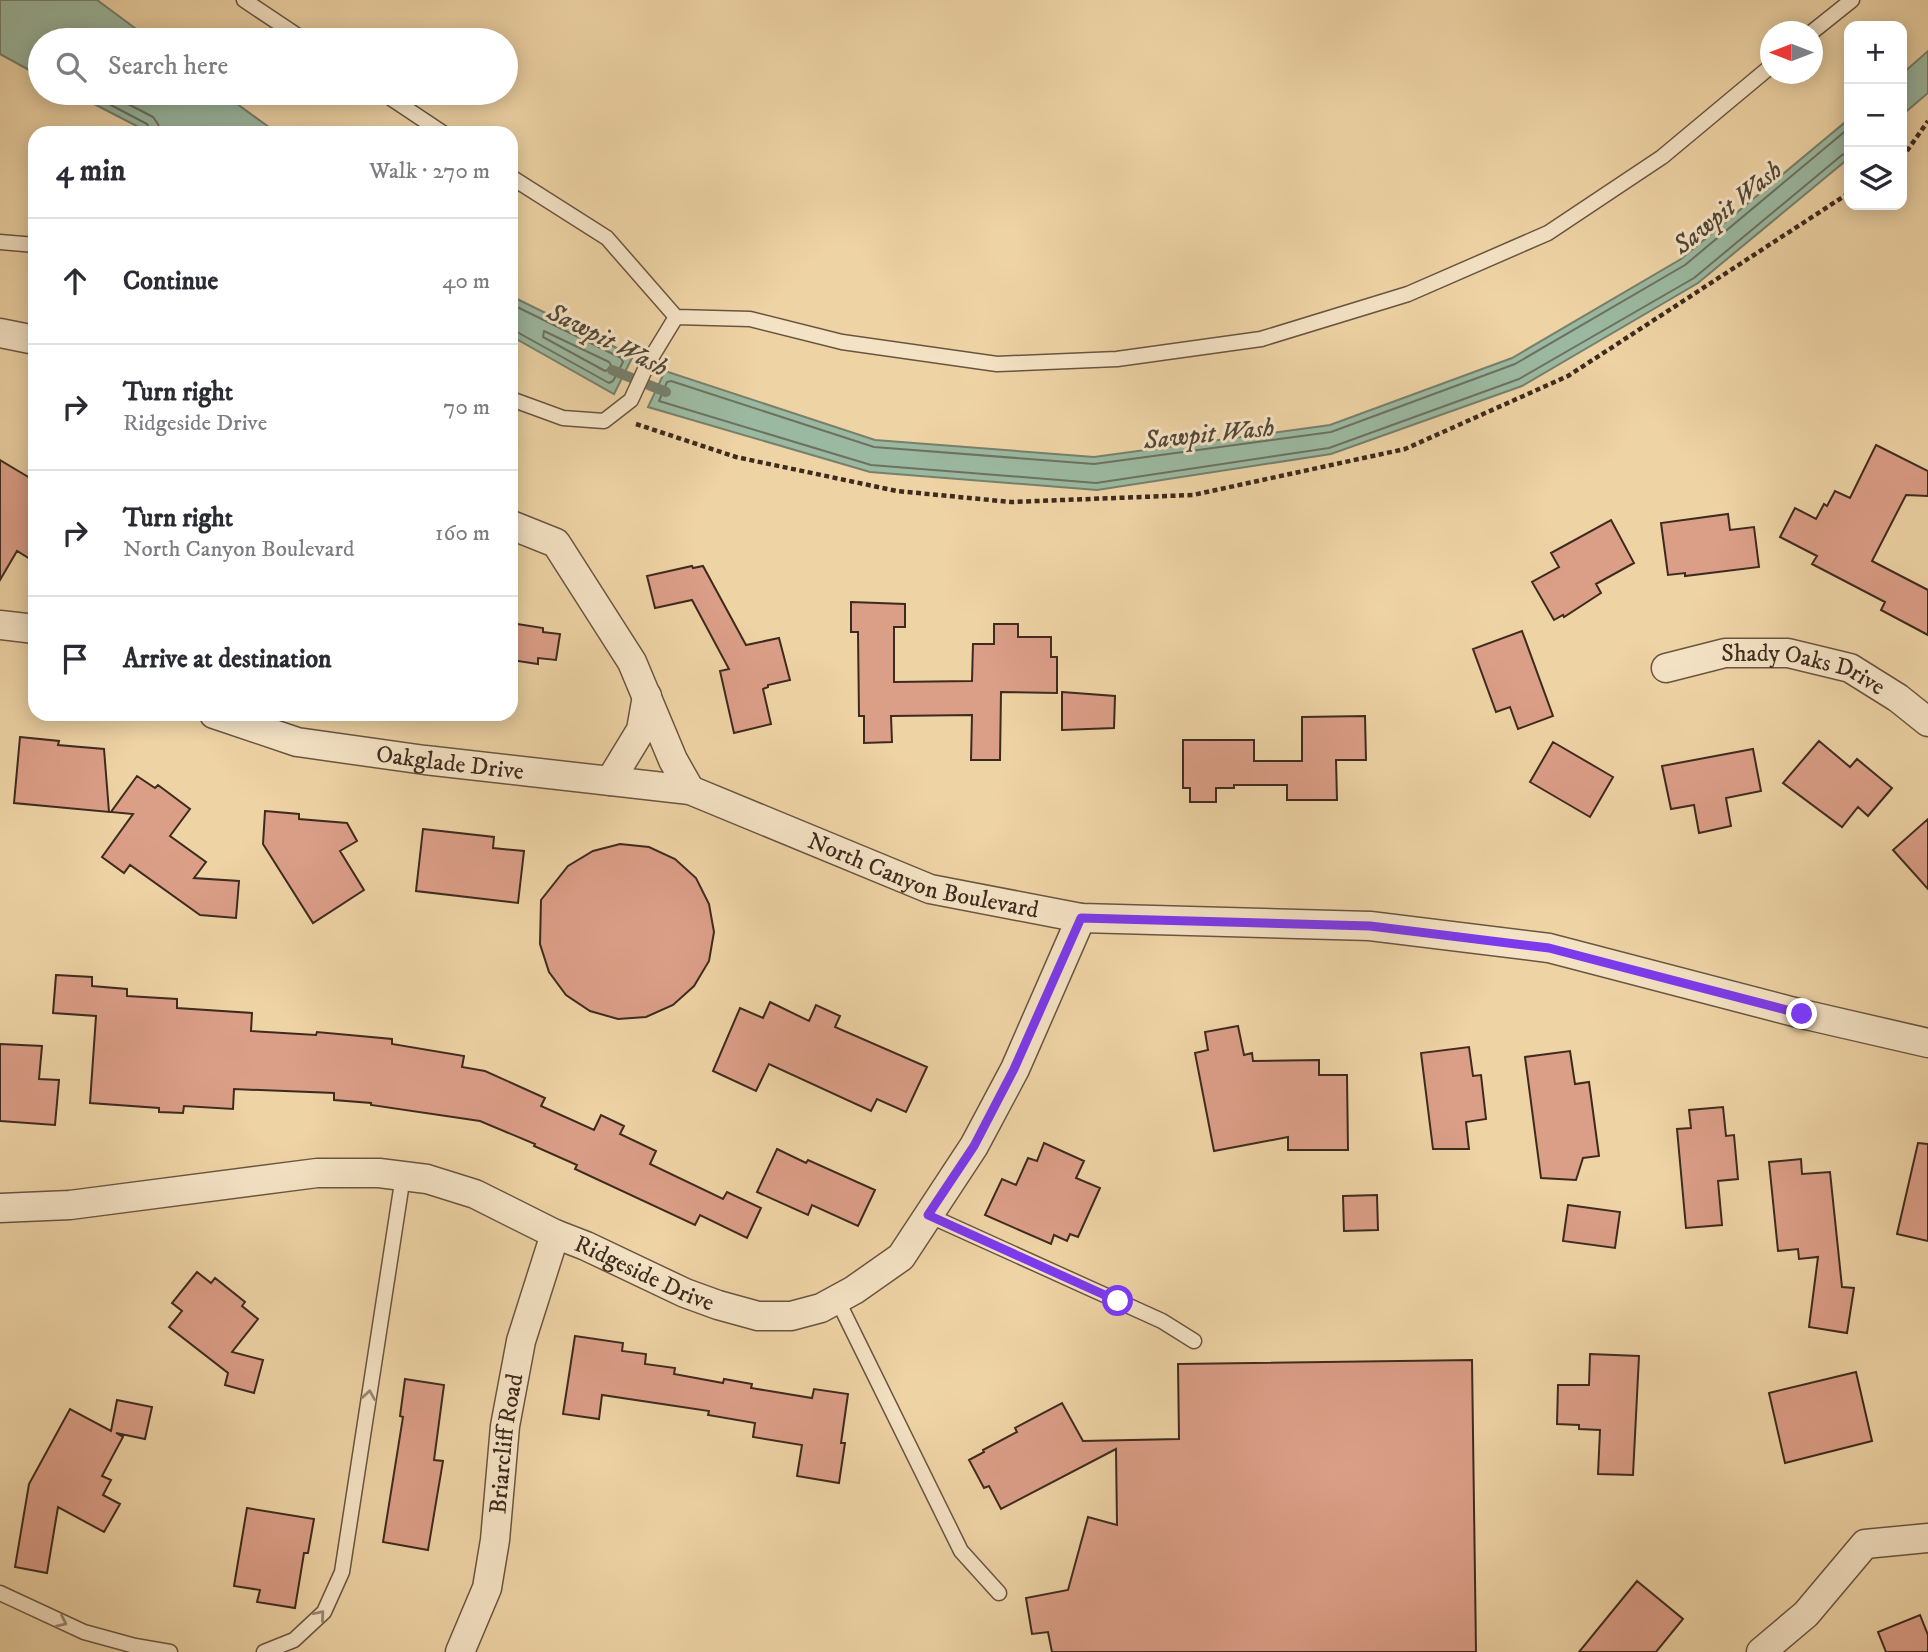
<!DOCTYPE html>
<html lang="en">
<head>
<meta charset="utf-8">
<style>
	:root { --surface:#fff; --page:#f2f2f3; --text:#2b2b33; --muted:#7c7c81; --line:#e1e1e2 }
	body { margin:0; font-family:"IM FELL DW Pica",serif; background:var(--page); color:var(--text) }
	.controls { position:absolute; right:21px; top:21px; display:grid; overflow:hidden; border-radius:14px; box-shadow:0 4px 18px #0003 }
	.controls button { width:63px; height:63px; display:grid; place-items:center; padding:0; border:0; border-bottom:2px solid var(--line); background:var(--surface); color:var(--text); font:35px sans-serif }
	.compass { position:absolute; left:1760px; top:21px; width:63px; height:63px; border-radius:50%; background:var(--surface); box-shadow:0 4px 18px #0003; rotate:270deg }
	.stop { position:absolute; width:21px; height:21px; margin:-16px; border:5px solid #7c3aed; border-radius:50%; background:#fff }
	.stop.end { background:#7c3aed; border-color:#fff; box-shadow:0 2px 7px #0008 }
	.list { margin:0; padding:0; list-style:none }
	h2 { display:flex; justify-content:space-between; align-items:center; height:91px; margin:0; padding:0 28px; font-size:30px }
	h2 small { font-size:23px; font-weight:400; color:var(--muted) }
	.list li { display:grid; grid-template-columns:46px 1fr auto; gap:21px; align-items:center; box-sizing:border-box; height:126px; padding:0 28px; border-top:2px solid var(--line) }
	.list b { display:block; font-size:26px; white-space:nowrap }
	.list p { margin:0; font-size:23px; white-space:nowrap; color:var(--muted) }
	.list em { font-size:23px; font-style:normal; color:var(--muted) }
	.icon { flex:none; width:38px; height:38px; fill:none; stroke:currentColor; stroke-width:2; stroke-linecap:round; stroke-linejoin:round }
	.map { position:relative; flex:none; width:1928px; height:1652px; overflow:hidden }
	.search { position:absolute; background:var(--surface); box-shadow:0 4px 18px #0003; left:28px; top:28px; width:490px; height:77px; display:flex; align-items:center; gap:18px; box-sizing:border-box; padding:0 24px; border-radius:38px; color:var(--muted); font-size:26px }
	.panel { position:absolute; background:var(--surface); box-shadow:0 4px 18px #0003; left:28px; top:126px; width:490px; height:595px; border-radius:21px }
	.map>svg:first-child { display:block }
	.water { fill:#9bb9a1; stroke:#76806d; stroke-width:2 }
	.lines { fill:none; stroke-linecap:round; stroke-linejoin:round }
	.shore { stroke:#6c7260; stroke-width:2 }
	.stream { stroke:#76806d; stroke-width:10 }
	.building { fill:#db9e87; stroke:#3e2b1f; stroke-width:2 }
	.lane-casing { stroke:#6a5540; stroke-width:17 }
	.street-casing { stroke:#6a5540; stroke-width:31 }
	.path { stroke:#3e2b1f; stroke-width:4.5; stroke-dasharray:5 3.5; stroke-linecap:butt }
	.lane { stroke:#f4e2c4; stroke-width:14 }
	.street { stroke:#f4e2c4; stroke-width:28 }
	.oneway { stroke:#998672 }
	.route { stroke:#7c3aed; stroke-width:9 }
	.labels { text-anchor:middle; stroke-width:6; stroke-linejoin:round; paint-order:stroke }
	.street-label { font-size:24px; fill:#3e2b1f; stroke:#f4e2c4 }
	.water-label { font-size:26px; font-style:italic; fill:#514739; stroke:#f4e2c4 }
</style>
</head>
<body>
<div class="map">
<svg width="1928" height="1652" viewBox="0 0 1928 1652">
	<rect width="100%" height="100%" fill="#eed3a5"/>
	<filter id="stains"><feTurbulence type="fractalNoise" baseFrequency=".00286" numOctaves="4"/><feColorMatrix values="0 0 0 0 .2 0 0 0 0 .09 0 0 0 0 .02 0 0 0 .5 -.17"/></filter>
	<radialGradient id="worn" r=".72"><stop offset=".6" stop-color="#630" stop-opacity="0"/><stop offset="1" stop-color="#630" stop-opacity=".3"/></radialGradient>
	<!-- water -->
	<path class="water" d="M 0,0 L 97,0 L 151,40 L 40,40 L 40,76 L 0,54 Z
		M 1928,51 L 1928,93 L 1902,115 L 1902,74 Z
		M 73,93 L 222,93 L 277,133 L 150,133 Z
		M 1849,119 L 1849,158 L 1698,283 L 1522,386 L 1331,454 L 1097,490 L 870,472 L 648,407 L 665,371 L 875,440 L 1094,457 L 1330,425 L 1512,358 L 1681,259 Z
		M 511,296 L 633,356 L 614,394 L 511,336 Z"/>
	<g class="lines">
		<!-- shore -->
		<path class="shore" d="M 88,93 L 147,124 L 151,133
			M 107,93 L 153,117 L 158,124 L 160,133
			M 1849,128 L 1685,265 L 1515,364 L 1331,432 L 1094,464 L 874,447 L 671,381 L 667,382 L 659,401 L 871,465 L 1096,483 L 1329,448 L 1519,379 L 1694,278 L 1842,155 L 1849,153
			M 511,304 L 621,358 L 623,362 L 613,381 L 609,383 L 517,332 L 511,331
			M 544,331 L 609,362 L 611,365 L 609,369 L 605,371 L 543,337 Z"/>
		<!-- stream -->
		<path class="stream" d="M 612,370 L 666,392"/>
	</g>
	<!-- building -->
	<path class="building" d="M 1876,445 L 1928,471 L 1928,496 L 1906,495 L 1872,561 L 1928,590 L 1928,635 L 1881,610 L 1885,602 L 1812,564 L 1817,556 L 1780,537 L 1795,508 L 1816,519 L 1824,504 L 1827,506 L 1835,491 L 1850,498 Z
		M 0,460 L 35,481 L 35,562 L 17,551 L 0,580 Z
		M 1728,514 L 1730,530 L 1754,527 L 1759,567 L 1685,576 L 1685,573 L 1668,575 L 1661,523 Z
		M 1611,520 L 1634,563 L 1596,584 L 1601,593 L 1564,617 L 1563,615 L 1554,620 L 1532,582 L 1559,567 L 1551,553 Z
		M 692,566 L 693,568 L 703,566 L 746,645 L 779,638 L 790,680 L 768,685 L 768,687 L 763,689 L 771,724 L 734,733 L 720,671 L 729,669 L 692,600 L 655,608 L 647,576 Z
		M 851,602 L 905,604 L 905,627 L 894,627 L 894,682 L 972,681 L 973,644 L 994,644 L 994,624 L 1018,624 L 1018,637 L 1051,637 L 1051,657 L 1057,657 L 1057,693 L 1001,692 L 1000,760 L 971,760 L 972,715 L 891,716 L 892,742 L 864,743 L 864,716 L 859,716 L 858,632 L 851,632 Z
		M 511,623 L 543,628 L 543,632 L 560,634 L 556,660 L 538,658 L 538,664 L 511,660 Z
		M 1522,631 L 1553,716 L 1518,729 L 1510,707 L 1496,712 L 1473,649 Z
		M 1062,692 L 1115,696 L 1114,728 L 1062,730 Z
		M 1365,716 L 1366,760 L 1336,760 L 1337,800 L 1287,800 L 1287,785 L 1234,785 L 1234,788 L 1216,788 L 1216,802 L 1190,802 L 1190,788 L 1183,788 L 1183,740 L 1254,740 L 1254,761 L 1302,761 L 1302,717 Z
		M 20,737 L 59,741 L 58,745 L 104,749 L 109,812 L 14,803 Z
		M 1819,741 L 1850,767 L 1857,759 L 1892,788 L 1868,816 L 1858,807 L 1842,827 L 1783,783 Z
		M 1553,742 L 1613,777 L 1590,817 L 1530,782 Z
		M 1753,749 L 1761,791 L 1726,798 L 1731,826 L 1699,833 L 1694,805 L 1671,809 L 1662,766 Z
		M 137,776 L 155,788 L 158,785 L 190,809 L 170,836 L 206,862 L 194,878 L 239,881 L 236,918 L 200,915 L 130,865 L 124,873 L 102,857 L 133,814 L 111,812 Z
		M 265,811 L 299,814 L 299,819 L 347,823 L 357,841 L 340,851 L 364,890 L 313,923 L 263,844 Z
		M 1928,819 L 1928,889 L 1893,850 Z
		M 423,829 L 494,837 L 493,848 L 524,851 L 518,903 L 416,891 Z
		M 620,844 L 649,847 L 675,859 L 696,878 L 709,904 L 714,932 L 709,961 L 694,986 L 673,1005 L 646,1017 L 618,1019 L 590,1011 L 566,995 L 549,972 L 540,944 L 541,900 L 568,866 L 593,851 Z
		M 56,975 L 92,977 L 92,986 L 127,989 L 127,996 L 177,999 L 177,1008 L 252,1013 L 251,1031 L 316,1035 L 317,1032 L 392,1039 L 392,1044 L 464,1056 L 462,1067 L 485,1071 L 545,1098 L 541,1106 L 594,1130 L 601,1115 L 624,1126 L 620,1134 L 656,1151 L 650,1164 L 723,1199 L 727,1192 L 761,1208 L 747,1238 L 700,1215 L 695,1225 L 575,1169 L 577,1165 L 534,1146 L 535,1144 L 480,1121 L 371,1105 L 371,1103 L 334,1100 L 334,1093 L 234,1089 L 233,1109 L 184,1106 L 183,1113 L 159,1112 L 159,1108 L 90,1103 L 96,1016 L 53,1013 Z
		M 770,1002 L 809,1021 L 816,1005 L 840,1016 L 835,1027 L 927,1067 L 906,1112 L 877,1099 L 871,1111 L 769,1064 L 756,1091 L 713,1071 L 740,1008 L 763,1018 Z
		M 1238,1026 L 1244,1055 L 1252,1053 L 1253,1061 L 1319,1060 L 1319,1075 L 1347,1075 L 1348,1150 L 1288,1150 L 1288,1137 L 1214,1151 L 1195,1053 L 1208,1050 L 1205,1032 Z
		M 0,1044 L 42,1046 L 39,1079 L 59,1080 L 55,1125 L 0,1121 Z
		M 1469,1047 L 1473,1076 L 1481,1075 L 1486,1119 L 1466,1122 L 1469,1149 L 1433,1149 L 1421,1053 Z
		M 1570,1051 L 1575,1084 L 1589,1082 L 1599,1156 L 1583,1158 L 1576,1180 L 1541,1178 L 1525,1057 Z
		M 1723,1107 L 1726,1136 L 1734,1135 L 1738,1179 L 1718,1181 L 1722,1225 L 1686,1228 L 1677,1129 L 1691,1128 L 1689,1110 Z
		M 1044,1143 L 1084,1161 L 1076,1178 L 1100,1188 L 1078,1237 L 1070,1234 L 1067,1241 L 1054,1235 L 1051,1244 L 985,1215 L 1002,1179 L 1016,1185 L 1028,1158 L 1037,1161 Z
		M 1918,1143 L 1928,1144 L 1928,1241 L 1897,1234 Z
		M 777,1149 L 806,1163 L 808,1160 L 875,1190 L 858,1226 L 812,1205 L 808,1215 L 757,1192 Z
		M 1801,1159 L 1802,1174 L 1830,1172 L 1842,1287 L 1854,1288 L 1847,1333 L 1809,1327 L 1818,1257 L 1799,1259 L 1798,1249 L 1778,1251 L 1769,1162 Z
		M 1377,1195 L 1378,1230 L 1344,1231 L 1343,1196 Z
		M 1568,1205 L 1620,1212 L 1615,1248 L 1563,1241 Z
		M 197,1272 L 211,1283 L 215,1278 L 245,1302 L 242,1306 L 258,1319 L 232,1352 L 263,1360 L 254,1393 L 225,1385 L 228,1373 L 169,1327 L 182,1311 L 172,1303 Z
		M 575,1336 L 623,1343 L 622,1351 L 646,1354 L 645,1364 L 675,1368 L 674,1374 L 723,1383 L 724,1379 L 752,1384 L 751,1388 L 812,1398 L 814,1389 L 848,1394 L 841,1443 L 845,1443 L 839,1483 L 797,1476 L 802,1445 L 753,1437 L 755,1423 L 708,1415 L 709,1411 L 602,1395 L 599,1419 L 563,1414 Z
		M 1590,1354 L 1639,1356 L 1633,1475 L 1598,1474 L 1600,1430 L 1579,1429 L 1579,1425 L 1557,1424 L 1558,1385 L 1589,1385 Z
		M 1472,1360 L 1476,1652 L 1052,1652 L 1048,1632 L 1032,1634 L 1026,1598 L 1068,1590 L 1088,1517 L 1117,1525 L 1116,1449 L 1001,1509 L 989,1486 L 984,1488 L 969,1460 L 984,1452 L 983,1450 L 1017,1432 L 1015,1428 L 1062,1403 L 1083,1441 L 1179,1439 L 1178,1364 Z
		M 1856,1372 L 1872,1441 L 1785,1463 L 1769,1393 Z
		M 405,1379 L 444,1385 L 434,1460 L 443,1461 L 428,1550 L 383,1542 L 403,1417 L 400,1416 Z
		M 117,1400 L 152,1407 L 145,1439 L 116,1433 L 123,1437 L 102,1476 L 111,1480 L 103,1495 L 120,1504 L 104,1532 L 58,1507 L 47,1573 L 15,1567 L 29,1484 L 70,1409 L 111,1431 Z
		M 247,1508 L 314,1519 L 308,1553 L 304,1553 L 295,1608 L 257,1602 L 260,1590 L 234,1586 Z
		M 1637,1581 L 1683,1619 L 1656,1652 L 1579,1652 Z
		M 1920,1615 L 1928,1635 L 1928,1652 L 1886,1652 L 1878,1632 Z"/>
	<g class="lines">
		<!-- lane casing -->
		<g class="lane-casing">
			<path id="lane" d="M 244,0 L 304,40
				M 1812,32 L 1852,0
				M 383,93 L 443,133
				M 511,177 L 607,238 L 676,317
				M 0,242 L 35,245
				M 511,399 L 563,418 L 604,421 L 631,400 L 648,363 L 676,317 L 750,319 L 842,342 L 997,364 L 1117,359 L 1261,339 L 1408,294 L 1548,233 L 1662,157 L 1770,67
				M 928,1215 L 1162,1321 L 1194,1341
				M 837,1299 L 961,1551 L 999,1593
				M 0,1593 L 84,1632 L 135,1646 L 170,1652
				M 264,1652 L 294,1640 L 324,1612 L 342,1572 L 403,1176"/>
		</g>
		<!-- street casing -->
		<g class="street-casing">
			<g id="street">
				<path d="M 0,333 L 35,340"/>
				<path d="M 511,525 L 556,543 L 632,662 L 673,760 L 690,790"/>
				<path d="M 0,625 L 35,629"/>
				<path id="s1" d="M 1666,668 L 1725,653 L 1788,653 L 1850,668 L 1898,698 L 1928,722"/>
				<path id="s2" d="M 214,714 L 297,742 L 425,760 L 690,790 L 930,889 L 1081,918 L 1370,926 L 1549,948 L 1802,1014 L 1928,1043"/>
				<path d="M 610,781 L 641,730 L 647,696"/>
				<path id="s3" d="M 0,1208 L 70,1205 L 317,1173 L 379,1173 L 427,1179 L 475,1194 L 555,1234 L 586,1246 L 685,1293 L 718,1305 L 758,1316 L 791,1316 L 821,1308 L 854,1290 L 901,1257 L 974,1146 L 1015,1069 L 1081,918"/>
				<path id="s4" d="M 460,1652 L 487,1588 L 495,1540 L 505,1426 L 521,1341 L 555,1234"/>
				<path d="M 1761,1652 L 1806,1614 L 1865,1544 L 1928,1538"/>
			</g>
		</g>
		<!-- path -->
		<path class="path" d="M 1902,158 L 1928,121
			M 636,424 L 736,457 L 897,491 L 1011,502 L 1193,495 L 1405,449 L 1568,376 L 1849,193"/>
		<!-- lane -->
		<use href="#lane" class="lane"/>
		<!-- street -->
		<use href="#street" class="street"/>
	</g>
	<!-- one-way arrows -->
	<defs><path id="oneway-chevron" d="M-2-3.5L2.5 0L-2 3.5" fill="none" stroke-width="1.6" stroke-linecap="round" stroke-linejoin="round" transform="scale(1.75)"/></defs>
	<g class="oneway">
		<use href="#oneway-chevron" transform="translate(369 1395) rotate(-81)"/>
		<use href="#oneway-chevron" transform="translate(320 1615) rotate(-50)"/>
		<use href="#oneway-chevron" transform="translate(62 1622) rotate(25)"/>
	</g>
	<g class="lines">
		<!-- route -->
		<path class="route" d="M 1118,1301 L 928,1215 L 974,1146 L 1014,1069 L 1081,918 L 1370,926 L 1549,948 L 1802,1014"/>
	</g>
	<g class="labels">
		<!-- street labels -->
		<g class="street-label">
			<text dy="8" stroke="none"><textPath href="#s1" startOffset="142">Shady Oaks Drive</textPath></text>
			<text dy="8" stroke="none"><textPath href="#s2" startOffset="242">Oakglade Drive</textPath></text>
			<text dy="8" stroke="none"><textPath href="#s2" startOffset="733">North Canyon Boulevard</textPath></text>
			<text dy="8" stroke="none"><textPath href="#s3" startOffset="667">Ridgeside Drive</textPath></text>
			<text dy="8" stroke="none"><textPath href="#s4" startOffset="215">Briarcliff Road</textPath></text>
		</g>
		<!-- water labels -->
		<g class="water-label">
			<text transform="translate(1727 207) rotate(-39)" y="9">Sawpit Wash</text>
			<text transform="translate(608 339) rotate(27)" y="9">Sawpit Wash</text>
			<text transform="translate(1209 433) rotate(-6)" y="9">Sawpit Wash</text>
		</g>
	</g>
	<rect width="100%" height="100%" filter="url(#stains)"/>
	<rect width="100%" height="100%" fill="url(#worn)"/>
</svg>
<div class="controls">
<button>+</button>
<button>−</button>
<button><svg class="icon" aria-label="layers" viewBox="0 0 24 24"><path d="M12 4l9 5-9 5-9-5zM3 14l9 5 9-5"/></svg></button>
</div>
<svg class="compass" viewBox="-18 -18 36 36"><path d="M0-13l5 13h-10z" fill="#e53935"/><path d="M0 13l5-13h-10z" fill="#7c7c81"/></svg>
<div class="stop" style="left:1118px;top:1301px"></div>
<div class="stop end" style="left:1802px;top:1014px"></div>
<div class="search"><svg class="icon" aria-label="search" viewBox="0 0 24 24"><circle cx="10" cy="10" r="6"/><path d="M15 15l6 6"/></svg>Search here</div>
<section class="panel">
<h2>4 min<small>Walk · 270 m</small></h2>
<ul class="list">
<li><svg class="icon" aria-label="ahead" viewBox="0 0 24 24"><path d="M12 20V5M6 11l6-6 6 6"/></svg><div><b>Continue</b></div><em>40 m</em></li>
<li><svg class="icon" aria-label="right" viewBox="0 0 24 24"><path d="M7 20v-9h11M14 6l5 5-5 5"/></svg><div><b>Turn right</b><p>Ridgeside Drive</p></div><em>70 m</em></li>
<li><svg class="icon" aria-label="right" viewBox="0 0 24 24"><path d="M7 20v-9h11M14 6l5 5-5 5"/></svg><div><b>Turn right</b><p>North Canyon Boulevard</p></div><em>160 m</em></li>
<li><svg class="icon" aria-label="arrive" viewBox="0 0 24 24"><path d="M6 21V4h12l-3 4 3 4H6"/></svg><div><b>Arrive at destination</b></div></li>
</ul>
</section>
</div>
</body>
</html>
